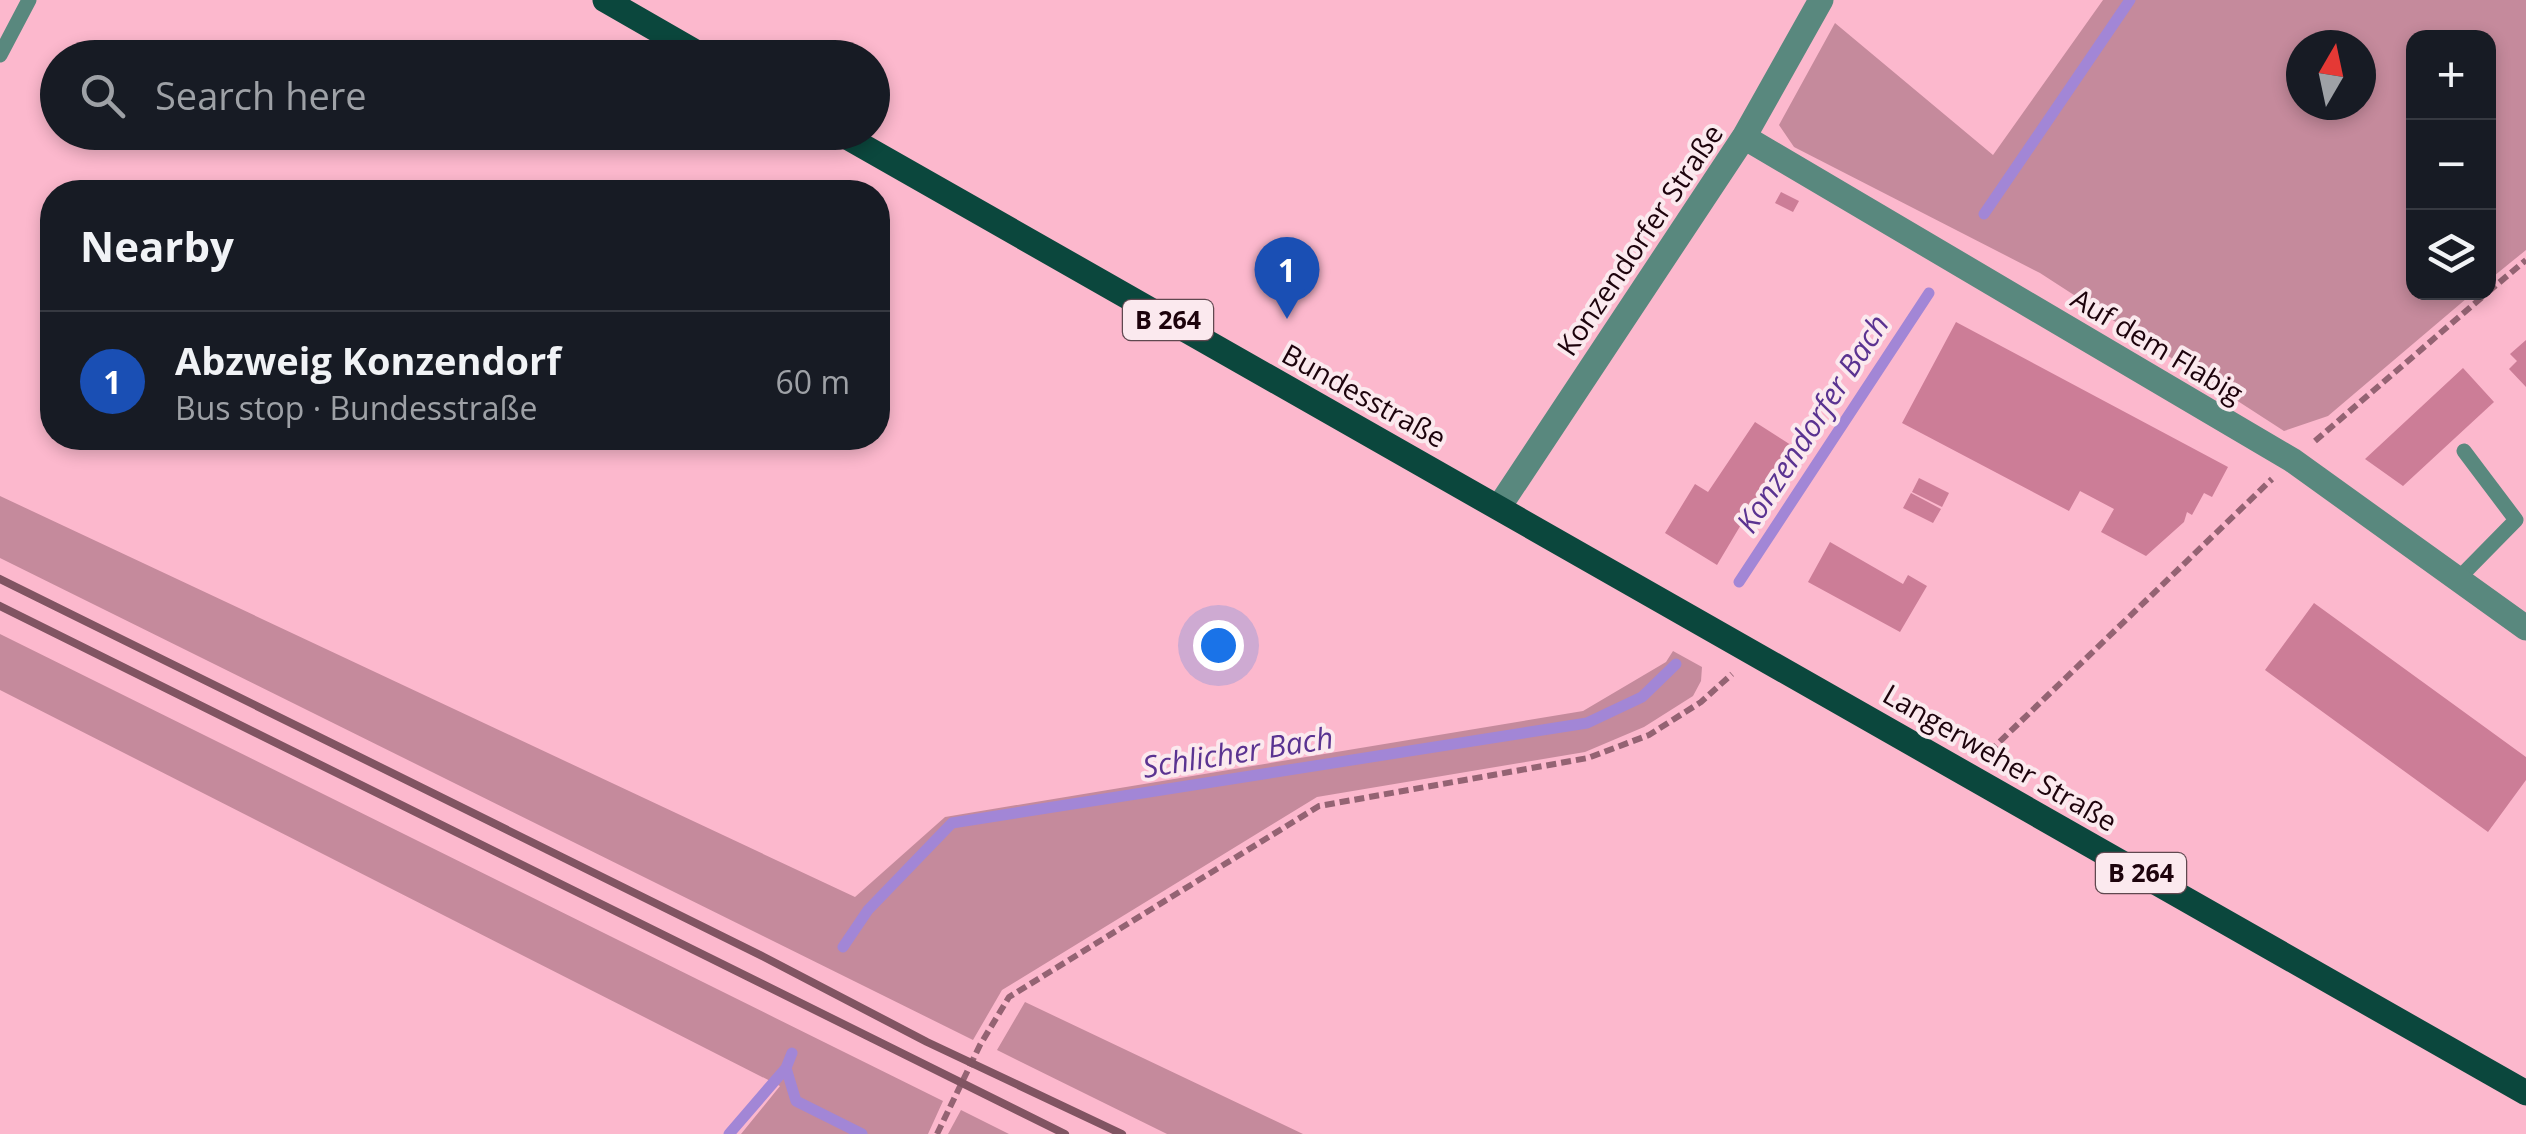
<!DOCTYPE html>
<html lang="en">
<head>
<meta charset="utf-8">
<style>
	:root { --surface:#171b24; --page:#20242c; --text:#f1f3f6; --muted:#9ea1a6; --line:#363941; --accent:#b45309 }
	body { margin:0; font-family:"Open Sans",sans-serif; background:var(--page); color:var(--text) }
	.controls { position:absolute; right:30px; top:30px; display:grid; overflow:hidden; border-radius:20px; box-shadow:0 5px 15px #0003 }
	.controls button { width:90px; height:90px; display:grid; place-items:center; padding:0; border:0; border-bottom:2px solid var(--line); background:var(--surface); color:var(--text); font:50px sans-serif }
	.compass { position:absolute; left:2286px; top:30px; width:90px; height:90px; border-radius:50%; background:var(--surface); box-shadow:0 5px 15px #0003; rotate:9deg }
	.you { position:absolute; left:1218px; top:645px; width:35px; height:35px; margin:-25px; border:8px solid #fff; border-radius:50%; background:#1a73e8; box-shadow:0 0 0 15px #1a73e833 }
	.badge { display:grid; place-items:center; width:65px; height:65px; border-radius:50%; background:var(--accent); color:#fff; font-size:32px; font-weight:700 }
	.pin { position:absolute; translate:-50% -82px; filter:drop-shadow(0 2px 5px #0008) }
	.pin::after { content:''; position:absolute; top:52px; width:35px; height:30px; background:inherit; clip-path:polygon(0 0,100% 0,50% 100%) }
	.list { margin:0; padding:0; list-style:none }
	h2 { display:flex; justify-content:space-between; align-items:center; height:130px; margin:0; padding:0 40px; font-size:42px }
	h2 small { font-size:32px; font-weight:400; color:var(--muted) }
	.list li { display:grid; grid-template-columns:65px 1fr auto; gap:30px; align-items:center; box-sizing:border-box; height:140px; padding:0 40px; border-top:2px solid var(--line) }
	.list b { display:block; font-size:38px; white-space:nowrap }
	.list p { margin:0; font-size:32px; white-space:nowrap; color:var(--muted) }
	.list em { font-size:32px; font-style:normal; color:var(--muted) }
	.icon { flex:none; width:55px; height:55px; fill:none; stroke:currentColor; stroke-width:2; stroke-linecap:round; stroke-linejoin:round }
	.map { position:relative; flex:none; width:2526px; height:1134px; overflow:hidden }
	.search { position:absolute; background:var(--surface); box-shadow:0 5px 15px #0003; left:40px; top:40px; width:850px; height:110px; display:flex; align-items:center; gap:25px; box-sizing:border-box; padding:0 35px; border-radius:55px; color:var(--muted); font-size:38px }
	.panel { position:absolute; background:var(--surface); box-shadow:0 5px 15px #0003; left:40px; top:180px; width:850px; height:270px; border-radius:40px }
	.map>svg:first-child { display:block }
	.green { fill:#c58a9c; fill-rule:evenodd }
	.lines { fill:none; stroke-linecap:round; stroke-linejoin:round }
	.stream { stroke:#a286d6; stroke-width:11 }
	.building { fill:#cc7d97 }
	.path { stroke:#946373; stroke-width:6; stroke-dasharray:10 5; stroke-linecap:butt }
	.service { stroke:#59887e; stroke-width:15 }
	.minor { stroke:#59887e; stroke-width:25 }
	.primary { stroke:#0b473d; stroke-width:25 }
	.rail { stroke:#815462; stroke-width:8 }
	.labels { text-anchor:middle; stroke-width:8; stroke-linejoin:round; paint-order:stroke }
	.shield { fill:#fbe9ee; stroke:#604850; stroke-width:2.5 }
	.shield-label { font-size:25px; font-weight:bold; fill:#1d030c }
	.street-label { font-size:28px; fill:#1d030c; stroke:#fbe9ee }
	.water-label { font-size:30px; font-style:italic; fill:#5a3391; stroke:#fbe9ee }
</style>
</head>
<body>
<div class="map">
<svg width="2526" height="1134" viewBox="0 0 2526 1134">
	<rect width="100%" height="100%" fill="#fcb8cd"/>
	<!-- green -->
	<path class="green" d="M 2103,0 L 2526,0 L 2526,250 L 2489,280 L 2488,38 L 2414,38 L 2414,292 L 2473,293 L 2328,416 L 2284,431 L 2040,273 L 1794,147 L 1779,125 L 1835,23 L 1993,155 ZM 2301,45 L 2361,45 L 2361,105 L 2301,105 Z
		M 0,496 L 855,897 L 945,817 L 1583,711 L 1666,662 L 1673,651 L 1702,667 L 1701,681 L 1693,696 L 1644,727 L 1585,752 L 1317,797 L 1002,990 L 973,1040 L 0,558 Z
		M 0,634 L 943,1101 L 928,1134 L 741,1134 L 780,1086 L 0,690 Z
		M 1025,1002 L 1303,1134 L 1167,1134 L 997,1050 Z
		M 961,1110 L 1009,1134 L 948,1134 Z"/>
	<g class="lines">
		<!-- stream -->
		<path class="stream" d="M 1984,214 L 2130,0
			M 1739,582 L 1929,293
			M 843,947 L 868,910 L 952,823 L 1587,723 L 1642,697 L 1676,664
			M 786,1068 L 796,1101 L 862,1134
			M 729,1134 L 786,1068 L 792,1053"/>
	</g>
	<!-- building -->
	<path class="building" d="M 1781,192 L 1799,201 L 1793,212 L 1775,203 Z
		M 1956,322 L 2228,467 L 2212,497 L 2204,493 L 2192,515 L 2187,512 L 2184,522 L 2146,556 L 2101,532 L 2114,509 L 2080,491 L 2069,511 L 1902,423 Z
		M 2526,340 L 2526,387 L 2509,369 L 2517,361 L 2510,354 Z
		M 2463,368 L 2494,402 L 2403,486 L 2365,459 Z
		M 1755,422 L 1802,452 L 1753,523 L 1745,518 L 1717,565 L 1665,533 L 1695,484 L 1708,492 Z
		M 1919,478 L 1949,493 L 1942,507 L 1912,492 Z
		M 1911,493 L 1941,509 L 1933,523 L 1903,508 Z
		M 1830,542 L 1903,584 L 1908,575 L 1927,586 L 1900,632 L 1808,582 Z
		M 2314,603 L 2526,757 L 2526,780 L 2488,832 L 2265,670 Z"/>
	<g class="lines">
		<!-- path -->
		<path class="path" d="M 2488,292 L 2526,260
			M 2315,441 L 2488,292
			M 1989,752 L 2272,479
			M 937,1134 L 980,1045 L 1009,997 L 1319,806 L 1588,758 L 1649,735 L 1701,702 L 1732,674"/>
		<!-- service -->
		<path class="service" d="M 0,55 L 29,0
			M 2458,579 L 2516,520 L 2464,451"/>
		<!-- minor -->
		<path class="minor" d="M 1744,137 L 2292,460 L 2526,628
			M 1499,507 L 1744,137 L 1821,0"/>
		<!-- primary -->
		<path class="primary" d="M 605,0 L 706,58
			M 838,132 L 2526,1093"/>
		<!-- rail -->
		<path class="rail" d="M 0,579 L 764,957 L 927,1042 L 1122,1134
			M 0,606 L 1065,1134"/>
	</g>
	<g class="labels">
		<!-- shield labels -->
		<g class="shield">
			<rect x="1123" y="300" width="90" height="40" rx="8"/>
			<rect x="2096" y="853" width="90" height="40" rx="8"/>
		</g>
		<g class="shield-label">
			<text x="1168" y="329">B 264</text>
			<text x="2141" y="882">B 264</text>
		</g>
		<!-- street labels -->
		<g class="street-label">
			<text transform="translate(1640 240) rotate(-56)" y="10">Konzendorfer Straße</text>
			<text transform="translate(2157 346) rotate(31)" y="10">Auf dem Flabig</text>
			<text transform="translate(1364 396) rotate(29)" y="10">Bundesstraße</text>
			<text transform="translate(2000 758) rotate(30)" y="10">Langerweher Straße</text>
		</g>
		<!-- water labels -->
		<g class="water-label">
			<text transform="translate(1813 424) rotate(-57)" y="10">Konzendorfer Bach</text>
			<text transform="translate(1238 753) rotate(-9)" y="10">Schlicher Bach</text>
		</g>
	</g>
</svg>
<div class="controls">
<button>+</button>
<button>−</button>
<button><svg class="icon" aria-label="layers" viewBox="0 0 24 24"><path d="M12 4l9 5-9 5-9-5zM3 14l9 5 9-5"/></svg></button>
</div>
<svg class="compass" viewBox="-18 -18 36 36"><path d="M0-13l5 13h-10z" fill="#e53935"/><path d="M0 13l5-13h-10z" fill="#9ea1a6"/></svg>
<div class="you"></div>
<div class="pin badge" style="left:1287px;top:319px;background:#1a4fb4">1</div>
<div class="search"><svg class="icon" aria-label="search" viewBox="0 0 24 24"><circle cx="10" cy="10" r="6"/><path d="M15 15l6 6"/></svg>Search here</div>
<section class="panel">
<h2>Nearby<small></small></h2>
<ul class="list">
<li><span class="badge" style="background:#1a4fb4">1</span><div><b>Abzweig Konzendorf</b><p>Bus stop · Bundesstraße</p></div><em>60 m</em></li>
</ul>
</section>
</div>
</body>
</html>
